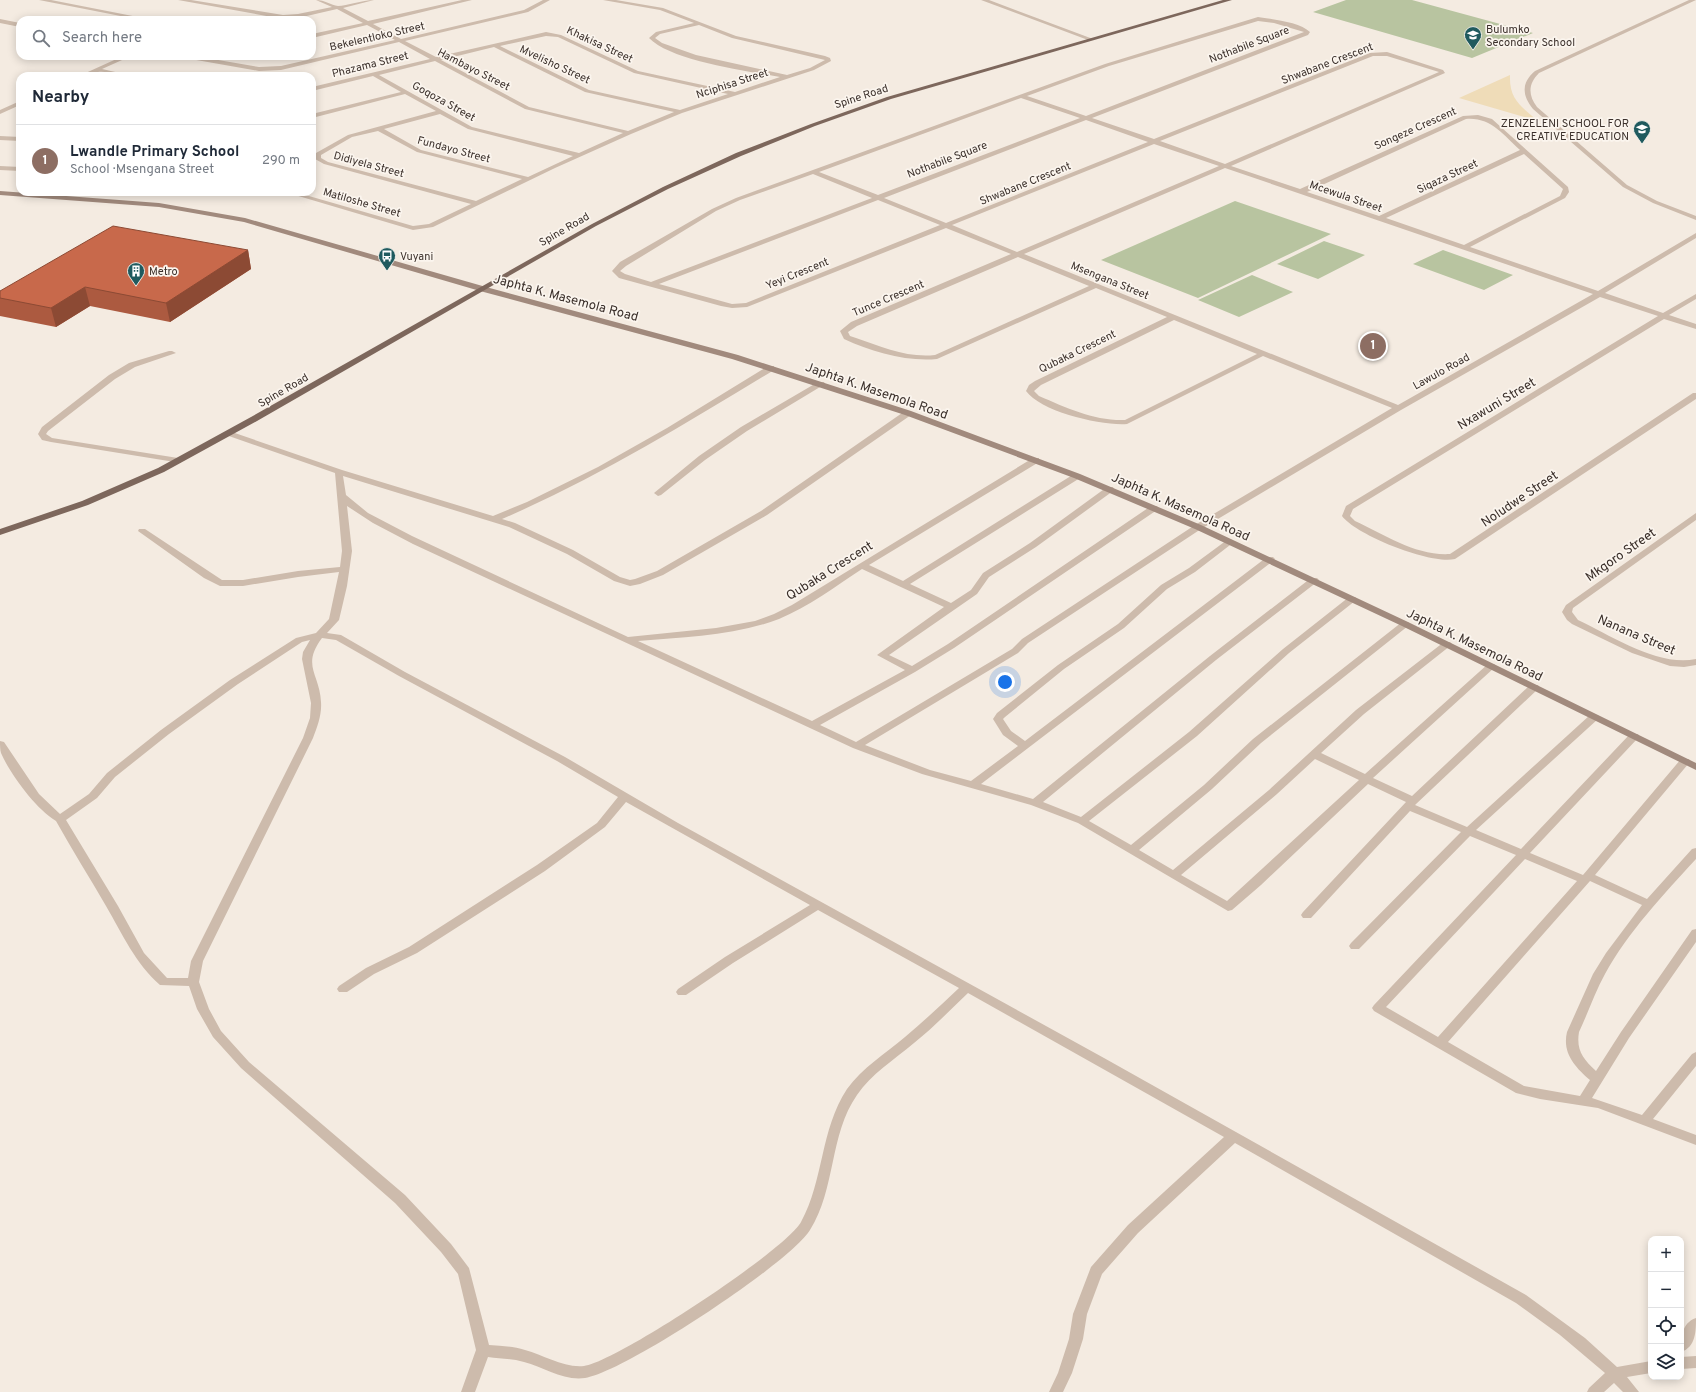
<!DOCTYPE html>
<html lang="en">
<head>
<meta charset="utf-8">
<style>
	:root { --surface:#fff; --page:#f2f2f3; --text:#1f2937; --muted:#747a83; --line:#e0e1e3; --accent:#1f5a5e }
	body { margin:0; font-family:Overpass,sans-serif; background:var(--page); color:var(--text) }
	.controls { position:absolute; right:12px; bottom:12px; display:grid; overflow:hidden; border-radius:8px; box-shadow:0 2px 10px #0003 }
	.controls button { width:36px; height:36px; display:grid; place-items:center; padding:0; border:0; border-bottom:1px solid var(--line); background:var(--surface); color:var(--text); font:20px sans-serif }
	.you { position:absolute; left:1005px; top:682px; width:14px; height:14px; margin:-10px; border:3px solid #fff; border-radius:50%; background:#1a73e8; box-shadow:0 0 0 6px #1a73e833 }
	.badge { display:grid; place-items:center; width:26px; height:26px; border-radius:50%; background:var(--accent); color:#fff; font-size:13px; font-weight:700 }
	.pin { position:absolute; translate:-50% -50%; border:2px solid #fff; box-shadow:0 1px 4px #0006 }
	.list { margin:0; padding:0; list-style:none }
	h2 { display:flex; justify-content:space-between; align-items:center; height:52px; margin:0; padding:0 16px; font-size:17px }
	h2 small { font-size:13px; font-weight:400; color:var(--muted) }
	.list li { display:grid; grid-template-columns:26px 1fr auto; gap:12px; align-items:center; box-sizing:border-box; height:72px; padding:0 16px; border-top:1px solid var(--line) }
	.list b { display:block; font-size:15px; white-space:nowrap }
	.list p { margin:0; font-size:13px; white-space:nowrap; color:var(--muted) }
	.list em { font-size:13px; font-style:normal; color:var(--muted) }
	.icon { flex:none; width:22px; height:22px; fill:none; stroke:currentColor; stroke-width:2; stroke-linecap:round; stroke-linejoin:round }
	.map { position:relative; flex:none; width:1696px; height:1392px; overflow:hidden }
	.search { position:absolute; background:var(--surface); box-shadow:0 2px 10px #0003; left:16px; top:16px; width:300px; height:44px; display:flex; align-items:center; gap:10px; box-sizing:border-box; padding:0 14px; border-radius:12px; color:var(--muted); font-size:15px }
	.panel { position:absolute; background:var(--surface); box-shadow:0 2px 10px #0003; left:16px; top:72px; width:300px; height:124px; border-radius:12px }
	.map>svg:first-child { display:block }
	.green { fill:#b8c4a0 }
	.sand { fill:#efdcb8 }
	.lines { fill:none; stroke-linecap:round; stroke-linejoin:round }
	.street { fill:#cdbbac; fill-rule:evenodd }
	.secondary { fill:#a18a7d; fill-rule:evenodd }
	.primary { fill:#7d675c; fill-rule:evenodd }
	.wall { fill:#ac5a40 }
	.shaded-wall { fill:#8c4a34 }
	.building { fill:#c8694b; stroke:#8c4a34 }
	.labels { text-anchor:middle; stroke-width:3.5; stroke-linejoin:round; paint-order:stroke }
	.far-poi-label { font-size:11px; fill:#3b302b; stroke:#fbf5ee; text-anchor:start }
	.far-street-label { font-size:11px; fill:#3b302b; stroke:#fbf5ee }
	.street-label { font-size:13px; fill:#3b302b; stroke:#fbf5ee }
</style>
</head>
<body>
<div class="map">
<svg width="1696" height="1392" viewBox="0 0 1696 1392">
	<rect width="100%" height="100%" fill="#f4ebe1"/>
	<!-- green -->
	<path class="green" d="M 1346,0 L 1412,0 L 1533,33 L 1472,58 L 1313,12 Z
		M 1235,201 L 1331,234 L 1198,298 L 1101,260 Z
		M 1324,241 L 1365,255 L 1318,279 L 1277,264 Z
		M 1443,250 L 1513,275 L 1484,290 L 1413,264 Z
		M 1252,275 L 1293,292 L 1239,317 L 1198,300 Z"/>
	<!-- sand -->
	<path class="sand" d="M 1510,75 C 1509,100 1521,106 1538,121 L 1459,98 Z"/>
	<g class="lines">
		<!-- street -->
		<path class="street" d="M 39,0 L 51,0 L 153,20 L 141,20 Z
			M 178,0 L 191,0 L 283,15 L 298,14 L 332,7 L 316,0 C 325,0 331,5 338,6 C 347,6 362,0 374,0 L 343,8 L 368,21 L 462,0 L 472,0 L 373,24 L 401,39 L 524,10 L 543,0 L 550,0 L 528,12 L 405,41 L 436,57 L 546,32 L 561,35 L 638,71 L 735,92 L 780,77 C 748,71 671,61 649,38 L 656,32 L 694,23 L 660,10 L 603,0 L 616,0 L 663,8 L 736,36 L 825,56 L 830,58 L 831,61 L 814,70 L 682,113 L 631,134 L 555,168 L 433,227 L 413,230 L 285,192 L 295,192 L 413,226 L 429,224 L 471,204 L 324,164 L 315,159 L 316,153 L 348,135 L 436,111 L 405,94 L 312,118 L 312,114 L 401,92 L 373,76 L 312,91 L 312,87 L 430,59 L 399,42 L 281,70 L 259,71 L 185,58 L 182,56 L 195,56 L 259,67 L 281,66 L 395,40 L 367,25 L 312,38 L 312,34 L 363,23 L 337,9 L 298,18 L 283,19 ZM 699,25 L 732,38 L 825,60 L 810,68 L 787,75 L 696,55 L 662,43 L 655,38 L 660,34 ZM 546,36 L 558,37 L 634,73 L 728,94 L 680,110 L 589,90 L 500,46 ZM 494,47 L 585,92 L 674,112 L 628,131 L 529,107 L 441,60 ZM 435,61 L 525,109 L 623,133 L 579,153 L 472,127 L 379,75 ZM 440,114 L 468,129 L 573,156 L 528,177 L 421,150 L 384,129 ZM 378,131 L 417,152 L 522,179 L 476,201 L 328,162 L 321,158 L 321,155 L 352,137 Z
			M 981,0 L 989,0 L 1093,39 L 1088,40 Z
			M 1689,0 L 1696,0 L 1539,73 C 1528,84 1528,95 1537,107 L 1627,185 L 1657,201 L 1696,216 L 1696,220 L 1653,203 L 1623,187 L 1533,109 C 1522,95 1521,83 1535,71 Z
			M 1258,17 C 1272,19 1300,22 1310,32 L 1308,35 L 1092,118 L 1154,139 L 1370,53 L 1387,52 L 1443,70 L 1445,73 L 1231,166 L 1300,189 L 1463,116 L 1478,115 L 1492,119 L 1568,187 L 1569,192 L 1565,198 L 1470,247 L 1598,291 L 1696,233 L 1696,238 L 1605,293 L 1663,313 L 1696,294 L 1696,299 L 1669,315 L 1696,324 L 1696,329 L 1664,319 L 1353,509 L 1350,516 L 1355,521 C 1385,535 1416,556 1450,554 L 1693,393 L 1696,393 L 1696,399 L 1455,559 C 1431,565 1356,535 1342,516 L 1346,506 L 1658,316 L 1600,297 L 1401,410 L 1201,529 L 1028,643 L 1018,653 L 865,745 L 930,770 L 971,781 L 1018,746 L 1003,735 L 993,719 L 997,713 L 1058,665 L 1118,624 L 1161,585 L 1189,568 L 1227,540 L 1230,539 L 1234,542 L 1195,572 L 1167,589 L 1124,628 L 1064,669 L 1005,717 L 1003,719 L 1011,731 L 1025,741 L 1267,557 L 1273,557 L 1275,559 L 1273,561 L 981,784 L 1033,799 L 1210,656 L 1311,578 L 1317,578 L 1319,580 L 1317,582 L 1216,660 L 1043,802 L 1081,817 L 1189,732 L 1283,649 L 1349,597 L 1355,597 L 1357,599 L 1355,601 L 1289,653 L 1197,736 L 1089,821 L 1131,845 L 1204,785 L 1253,739 L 1402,622 L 1408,622 L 1410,624 L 1408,626 L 1261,743 L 1212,789 L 1139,850 L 1173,870 L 1269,790 L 1356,710 L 1444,642 L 1450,642 L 1452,644 L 1450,646 L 1364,714 L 1321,753 L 1365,774 L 1488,664 L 1494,664 L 1496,666 L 1494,668 L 1373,778 L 1412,796 L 1530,685 L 1538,685 L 1539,687 L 1538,689 L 1415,805 L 1467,827 L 1590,715 L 1598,715 L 1599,717 L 1598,719 L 1476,830 L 1521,849 L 1630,734 L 1638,734 L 1639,736 L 1638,738 L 1530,853 L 1583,875 L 1681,759 L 1689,759 L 1690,761 L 1689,763 L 1595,875 L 1647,899 L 1692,849 L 1696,848 L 1696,859 C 1664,894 1628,932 1605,974 C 1595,992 1588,1013 1579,1032 C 1576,1050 1583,1059 1596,1071 L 1621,1032 L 1692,930 L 1696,929 L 1696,942 L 1629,1038 L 1592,1098 L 1642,1115 L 1692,1054 L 1696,1052 L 1696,1066 L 1653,1119 L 1696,1135 L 1696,1145 L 1598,1108 L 1540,1099 L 1516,1093 L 1374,1011 L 1372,1008 L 1374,1005 L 1516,855 L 1470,836 L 1359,949 L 1351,949 L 1349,946 L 1351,943 L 1461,832 L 1410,811 L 1311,918 L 1303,918 L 1301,915 L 1303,912 L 1406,802 L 1368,784 L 1261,885 L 1232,910 L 1228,911 L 1078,823 L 1031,805 L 922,774 L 853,748 L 413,544 L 373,523 L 347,506 L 352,551 L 347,586 L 339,620 L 327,633 L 341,635 L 405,672 L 565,757 L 678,823 L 1104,1058 L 1526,1295 L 1585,1338 L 1617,1367 L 1651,1361 L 1651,1373 L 1627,1377 L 1639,1392 L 1623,1392 L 1614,1383 L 1604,1392 L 1587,1392 L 1589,1388 L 1605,1373 L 1560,1335 L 1516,1303 L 1235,1143 L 1138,1233 L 1102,1274 L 1087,1314 L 1083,1339 L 1072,1373 L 1063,1392 L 1049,1392 L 1058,1373 L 1069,1339 L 1073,1314 L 1091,1267 L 1128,1225 L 1224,1137 L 968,993 C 950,1010 933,1028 914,1043 C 894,1060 871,1074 857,1095 C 829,1135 836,1189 810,1230 C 790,1263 623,1373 585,1378 C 563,1381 544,1367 524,1362 C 512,1358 500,1359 488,1357 L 475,1392 L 461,1392 L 476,1350 L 458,1274 L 441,1252 L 395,1203 L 241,1068 L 213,1037 L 197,1009 L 189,986 L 160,985 C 135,963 123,935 106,906 C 90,878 72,850 56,821 C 36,809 10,774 1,753 C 0,750 0,745 0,741 L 4,742 L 39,794 L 60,814 L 89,794 L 107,773 L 161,730 L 230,680 L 296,638 L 316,633 L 329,619 L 339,572 L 298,577 L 243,586 L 220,586 L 204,578 L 138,531 L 139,529 L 145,529 L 222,580 L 243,580 L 298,571 L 340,567 L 342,551 L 335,473 L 226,435 L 226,431 L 229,431 L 342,470 L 493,516 L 527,502 L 598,467 L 667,428 L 768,366 L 774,366 L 774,370 C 685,424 597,478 502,519 L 515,523 L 573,550 L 620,577 L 630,580 L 635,579 L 657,571 L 761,511 L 905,411 L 911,411 L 911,415 L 767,515 L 663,575 L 640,584 L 630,586 L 614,581 L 567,554 L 509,527 L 343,476 L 346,495 L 368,513 L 412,536 L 628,637 L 716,628 L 755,621 L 774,614 L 792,605 L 1033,458 L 1039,458 L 1039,462 L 869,565 L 903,581 L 1074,474 L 1080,474 L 1080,478 L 910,584 L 951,603 L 971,590 L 983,573 L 1030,543 L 1107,487 L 1113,487 L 1114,489 L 1113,491 L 1036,547 L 989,577 L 977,594 L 889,655 L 912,666 L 948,644 L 1151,506 L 1157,506 L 1158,508 L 1157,510 L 954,648 L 915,672 L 820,725 L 856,742 L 1012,649 L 1022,639 L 1195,525 L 1392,408 L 1263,356 L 1127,424 C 1102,426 1041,412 1026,391 L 1029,385 L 1035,381 L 1167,317 L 1096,288 L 937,359 C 907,362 872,352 844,339 L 840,331 L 851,322 L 1011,254 L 946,228 L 747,307 L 732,308 L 721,306 L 619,278 L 612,271 L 620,262 L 712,209 L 736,198 L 1105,64 ZM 1258,21 L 1274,23 L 1304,32 L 1086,116 L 1027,96 L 1109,66 ZM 1373,56 L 1387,56 L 1439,72 L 1225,164 L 1160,141 ZM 1021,98 L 1080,118 L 878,195 L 819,172 ZM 1466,119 C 1491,117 1503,135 1520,150 L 1379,216 L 1307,192 ZM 1086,120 L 1148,142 L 946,223 L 884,198 ZM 1154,144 L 1219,166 L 1017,252 L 952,225 ZM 1524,154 L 1563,189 L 1560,196 L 1464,245 L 1386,218 ZM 1225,168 L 1593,294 L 1398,405 L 1024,254 ZM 813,174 L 872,198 L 651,282 L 625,274 L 620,271 L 626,266 L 716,211 L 740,200 ZM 878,200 L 940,225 L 746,303 L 732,304 L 659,284 ZM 1018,257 L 1089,286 L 935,355 C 907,358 882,347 856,338 L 850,336 L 848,332 L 857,326 ZM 1174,320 L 1257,354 L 1125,420 C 1094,421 1067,408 1039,396 L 1034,391 L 1041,385 ZM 862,569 L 944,607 L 877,655 L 905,670 L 812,721 L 638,641 C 685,637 734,636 779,619 C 808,607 836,586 862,569 ZM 322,638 L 336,640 L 399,676 L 557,761 L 618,797 L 597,823 L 537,865 L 409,947 L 366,968 L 339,986 L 337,989 L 339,992 L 347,992 L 374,974 L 417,953 L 545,871 L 605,827 L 626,802 L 810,905 L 725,957 L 678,989 L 676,992 L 678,995 L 686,995 L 733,963 L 818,910 L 959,988 C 941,1005 924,1021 905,1037 C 886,1053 862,1068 847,1089 C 820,1130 824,1180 801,1222 C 786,1250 616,1362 584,1366 C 563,1368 544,1355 525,1350 C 513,1346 501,1346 489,1345 L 469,1268 L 451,1244 L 405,1195 L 249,1062 L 221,1031 L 209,1009 L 199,982 L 203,961 L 313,738 C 317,727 322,715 321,702 C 320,674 301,666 322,638 ZM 310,640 L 303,652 L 302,659 L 311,703 L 310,718 L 303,738 L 191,961 L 188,978 L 167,978 L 144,953 L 118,906 L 66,820 L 97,798 L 115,777 L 169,734 L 238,684 L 302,642 ZM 1315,759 L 1359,780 L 1227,901 L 1181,875 L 1277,794 ZM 1525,859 L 1577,881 L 1438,1037 L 1386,1007 ZM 1590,881 L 1642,905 L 1606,953 L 1593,974 L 1567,1032 C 1562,1053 1575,1067 1590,1080 L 1580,1096 L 1524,1086 L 1448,1042 Z
			M 0,19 L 20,23 L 20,27 L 0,23 Z
			M 123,56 L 131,56 L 102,69 L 133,76 C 121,76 109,71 98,72 C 91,72 86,76 79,76 Z
			M 20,101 L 20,105 L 0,114 L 0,110 Z
			M 0,136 L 20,137 L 20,141 L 0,140 Z
			M 0,166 L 20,167 L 20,171 L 0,170 Z
			M 169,351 L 172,351 L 176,353 L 135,367 L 115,379 L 48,431 L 46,434 L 52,438 L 178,458 L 181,459 L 181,463 L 51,442 L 42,440 L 38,434 L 42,427 L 109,375 L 129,363 Z
			M 818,382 L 824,382 L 825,384 L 747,431 L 705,460 L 661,495 L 658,496 L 654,493 L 699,456 L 741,427 Z
			M 1696,513 L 1696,520 L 1573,608 L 1572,612 L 1578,620 C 1612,636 1658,667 1696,659 L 1696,665 L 1684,667 L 1670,666 L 1632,653 L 1572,624 L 1567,620 L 1562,612 L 1566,605 Z
			M 1696,1318 C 1696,1331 1696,1347 1681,1352 C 1681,1339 1681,1323 1696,1318 Z
			M 1696,1356 L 1696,1368 L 1681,1369 L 1681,1357 Z"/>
		<!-- secondary -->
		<path class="secondary" d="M 0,191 L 159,203 L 245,218 L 486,287 L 738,355 L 911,411 L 1080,474 L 1201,525 L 1408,622 L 1696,763 L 1696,770 L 1402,626 L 1195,529 L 1074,478 L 905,415 L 732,359 L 480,291 L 244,222 L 159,207 L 0,195 Z"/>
		<!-- primary -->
		<path class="primary" d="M 1223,0 L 1232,0 L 891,99 L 815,126 L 741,156 L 668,189 L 596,226 L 257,421 L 164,472 L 88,505 L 0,535 L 0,529 L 82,501 L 158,468 L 251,417 L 592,224 L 663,187 L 736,153 L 811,124 L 887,97 Z"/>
	</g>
	<!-- wall -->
	<path class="wall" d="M 248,250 L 251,269 L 170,322 L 90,306 L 56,327 L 0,316 L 0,291 Z"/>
	<!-- shaded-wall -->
	<path class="shaded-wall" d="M 248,250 L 251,269 L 170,322 L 166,303 Z
		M 85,287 L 90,306 L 56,327 L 51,308 Z"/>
	<!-- building -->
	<path class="building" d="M 113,226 L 248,250 L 166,303 L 85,287 L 51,308 L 0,298 L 0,291 Z"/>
	<!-- icons -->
	<defs>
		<g id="school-pin" transform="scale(0.9)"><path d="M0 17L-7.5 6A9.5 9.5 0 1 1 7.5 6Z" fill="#1f5a5e" stroke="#fbf5ee"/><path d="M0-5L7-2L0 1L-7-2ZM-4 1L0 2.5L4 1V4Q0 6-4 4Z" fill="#fff"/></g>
		<g id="bus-pin" transform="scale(0.9)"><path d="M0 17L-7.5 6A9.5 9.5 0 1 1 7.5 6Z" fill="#1f5a5e" stroke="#fbf5ee"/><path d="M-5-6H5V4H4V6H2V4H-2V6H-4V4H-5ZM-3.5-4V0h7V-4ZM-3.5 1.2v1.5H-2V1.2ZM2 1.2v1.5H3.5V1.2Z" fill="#fff"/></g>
		<g id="building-pin" transform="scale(0.9)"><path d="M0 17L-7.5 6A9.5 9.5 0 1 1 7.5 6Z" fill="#1f5a5e" stroke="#fbf5ee"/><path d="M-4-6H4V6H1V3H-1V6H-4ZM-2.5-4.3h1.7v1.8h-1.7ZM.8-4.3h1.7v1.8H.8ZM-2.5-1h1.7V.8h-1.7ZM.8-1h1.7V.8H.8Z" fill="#fff"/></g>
	</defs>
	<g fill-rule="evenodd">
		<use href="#school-pin" x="1473" y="35"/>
		<use href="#school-pin" x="1642" y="129"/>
		<use href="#bus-pin" x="387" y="256"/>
		<use href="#building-pin" x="136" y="271"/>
	</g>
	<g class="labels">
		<!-- far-poi labels -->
		<g class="far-poi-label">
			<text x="1486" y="33">Bulumko<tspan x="1486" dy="13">Secondary School</tspan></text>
			<text x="1629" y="127" text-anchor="end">ZENZELENI SCHOOL FOR<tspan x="1629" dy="13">CREATIVE EDUCATION</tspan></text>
			<text x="400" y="260">Vuyani</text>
			<text x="149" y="275">Metro</text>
		</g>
		<!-- far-street labels -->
		<g class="far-street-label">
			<text transform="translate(377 36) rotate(-13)" y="4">Bekelentloko Street</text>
			<text transform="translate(600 44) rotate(25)" y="4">Khakisa Street</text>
			<text transform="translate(1249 44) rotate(-21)" y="4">Nothabile Square</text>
			<text transform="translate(1327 63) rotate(-21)" y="4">Shwabane Crescent</text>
			<text transform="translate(370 64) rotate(-14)" y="4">Phazama Street</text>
			<text transform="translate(555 64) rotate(25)" y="4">Mvelisho Street</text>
			<text transform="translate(474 69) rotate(27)" y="4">Hambayo Street</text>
			<text transform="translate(732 83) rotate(-18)" y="4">Nciphisa Street</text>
			<text transform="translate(861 96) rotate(-18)" y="4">Spine Road</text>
			<text transform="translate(444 101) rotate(29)" y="4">Goqoza Street</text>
			<text transform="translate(1415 128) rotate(-24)" y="4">Songeze Crescent</text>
			<text transform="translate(454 149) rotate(15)" y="4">Fundayo Street</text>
			<text transform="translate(947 159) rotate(-21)" y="4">Nothabile Square</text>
			<text transform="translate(369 164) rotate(15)" y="4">Didiyela Street</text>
			<text transform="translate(1447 176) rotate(-25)" y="4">Siqaza Street</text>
			<text transform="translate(1025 183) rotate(-22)" y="4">Shwabane Crescent</text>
			<text transform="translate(1346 196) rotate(19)" y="4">Mcewula Street</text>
			<text transform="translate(362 202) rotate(16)" y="4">Matiloshe Street</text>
			<text transform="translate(564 229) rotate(-30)" y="4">Spine Road</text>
			<text transform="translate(797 273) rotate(-22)" y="4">Yeyi Crescent</text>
			<text transform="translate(1110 280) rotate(22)" y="4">Msengana Street</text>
			<text transform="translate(888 298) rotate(-23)" y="4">Tunce Crescent</text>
			<text transform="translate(1077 351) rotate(-26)" y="4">Qubaka Crescent</text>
			<text transform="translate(1441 371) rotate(-29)" y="4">Lawulo Road</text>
			<text transform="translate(283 390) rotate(-30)" y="4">Spine Road</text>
		</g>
		<!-- street labels -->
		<g class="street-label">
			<text transform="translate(566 297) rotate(15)" y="5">Japhta K. Masemola Road</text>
			<text transform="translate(877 390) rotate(19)" y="5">Japhta K. Masemola Road</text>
			<text transform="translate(1496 403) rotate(-31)" y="5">Nxawuni Street</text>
			<text transform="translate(1519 498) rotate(-34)" y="5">Noludwe Street</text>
			<text transform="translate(1181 506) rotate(24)" y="5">Japhta K. Masemola Road</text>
			<text transform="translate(1620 554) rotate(-35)" y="5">Mkgoro Street</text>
			<text transform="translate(829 570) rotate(-32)" y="5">Qubaka Crescent</text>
			<text transform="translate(1637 634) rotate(23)" y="5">Nanana Street</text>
			<text transform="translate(1475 644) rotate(26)" y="5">Japhta K. Masemola Road</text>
		</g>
	</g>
</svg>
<div class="controls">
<button>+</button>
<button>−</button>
<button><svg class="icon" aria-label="locate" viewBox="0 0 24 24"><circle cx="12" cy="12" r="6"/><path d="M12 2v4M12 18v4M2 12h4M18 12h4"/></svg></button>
<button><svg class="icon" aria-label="layers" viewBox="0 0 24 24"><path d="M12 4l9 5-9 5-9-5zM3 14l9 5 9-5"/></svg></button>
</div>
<div class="you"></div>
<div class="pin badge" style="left:1373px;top:346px;background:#8d6e63">1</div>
<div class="search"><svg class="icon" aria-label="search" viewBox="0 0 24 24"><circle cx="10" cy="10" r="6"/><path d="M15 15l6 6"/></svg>Search here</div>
<section class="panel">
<h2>Nearby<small></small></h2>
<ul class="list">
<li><span class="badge" style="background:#8d6e63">1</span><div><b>Lwandle Primary School</b><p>School · Msengana Street</p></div><em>290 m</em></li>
</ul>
</section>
</div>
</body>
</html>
